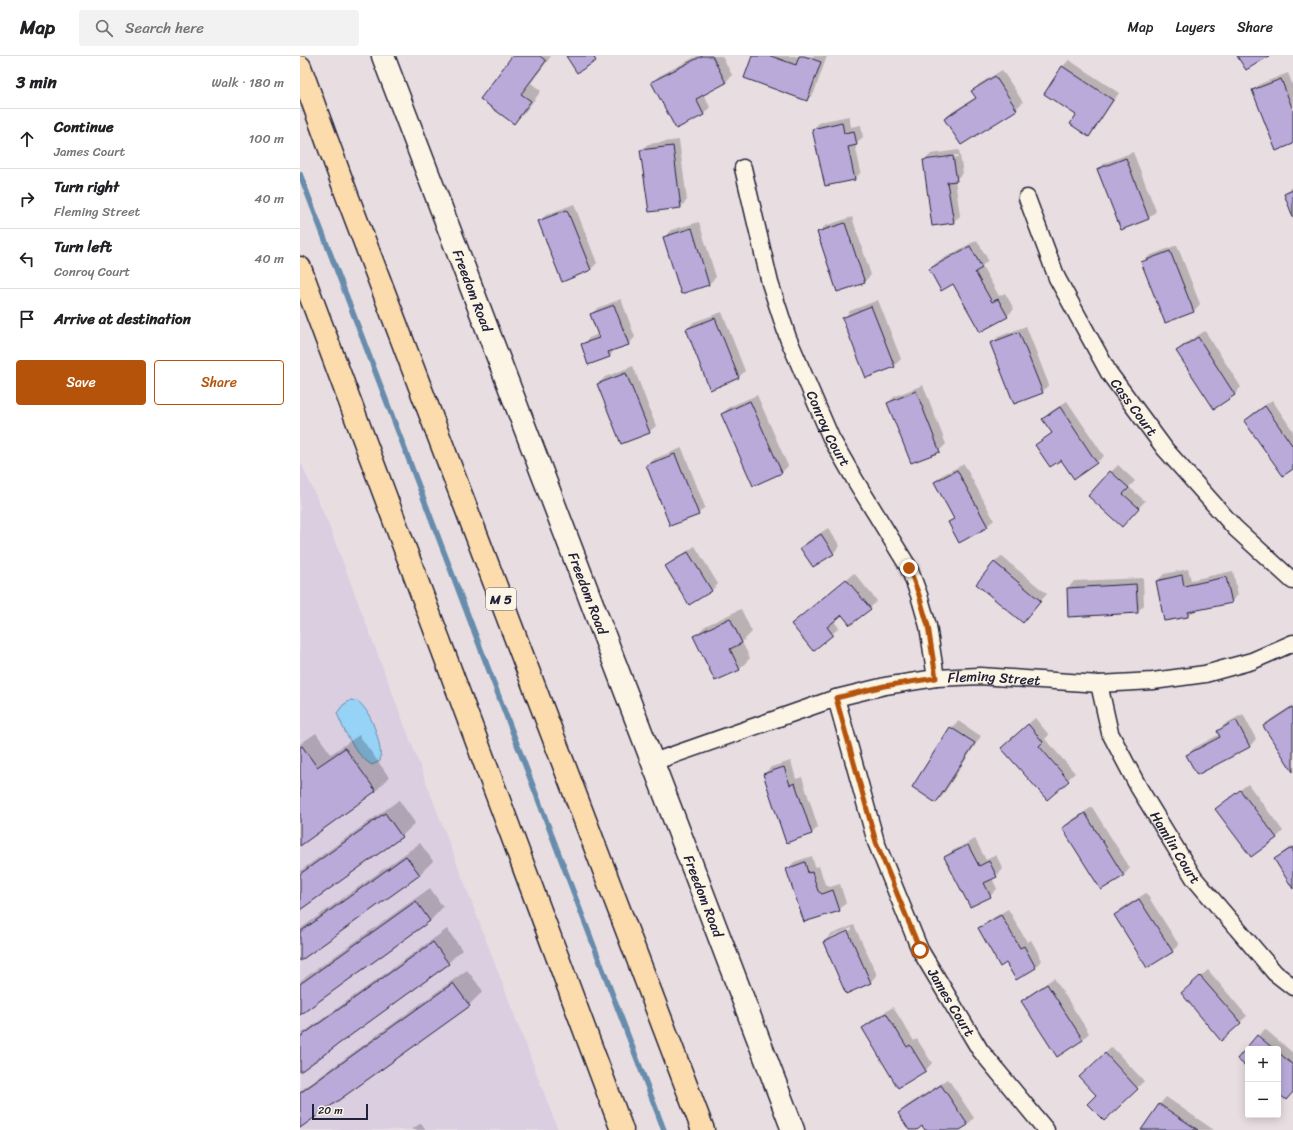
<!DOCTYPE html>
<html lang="en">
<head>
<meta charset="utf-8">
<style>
	:root { --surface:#fff; --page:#f2f2f2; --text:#202124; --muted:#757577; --line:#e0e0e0; --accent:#b45309 }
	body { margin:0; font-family:Sriracha,sans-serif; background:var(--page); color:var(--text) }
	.controls { position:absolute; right:12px; bottom:12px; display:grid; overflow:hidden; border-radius:4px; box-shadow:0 2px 10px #0003 }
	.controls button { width:36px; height:36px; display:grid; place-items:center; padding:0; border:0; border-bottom:1px solid var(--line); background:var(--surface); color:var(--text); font:20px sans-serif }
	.scale { position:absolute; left:12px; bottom:10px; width:56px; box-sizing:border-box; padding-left:4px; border:2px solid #22223b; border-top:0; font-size:11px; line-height:14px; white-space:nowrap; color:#22223b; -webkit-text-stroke:3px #fcf5e5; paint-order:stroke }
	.stop { position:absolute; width:12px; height:12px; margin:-9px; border:3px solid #b45309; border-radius:50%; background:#fff }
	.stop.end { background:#b45309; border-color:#fff; box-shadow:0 1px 4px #0008 }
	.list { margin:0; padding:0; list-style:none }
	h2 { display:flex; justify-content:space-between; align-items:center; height:52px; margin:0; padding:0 16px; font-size:17px }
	h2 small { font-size:13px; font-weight:400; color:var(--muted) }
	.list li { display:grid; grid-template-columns:26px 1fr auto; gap:12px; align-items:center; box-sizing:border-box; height:60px; padding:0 16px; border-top:1px solid var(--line) }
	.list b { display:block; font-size:15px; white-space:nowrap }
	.list p { margin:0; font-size:13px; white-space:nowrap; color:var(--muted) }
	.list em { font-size:13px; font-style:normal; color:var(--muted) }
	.actions { display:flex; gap:8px; padding:12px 16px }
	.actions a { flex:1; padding:9px 0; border:1px solid var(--accent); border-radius:4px; text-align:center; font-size:14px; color:var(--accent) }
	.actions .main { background:var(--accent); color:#fff }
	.icon { flex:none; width:22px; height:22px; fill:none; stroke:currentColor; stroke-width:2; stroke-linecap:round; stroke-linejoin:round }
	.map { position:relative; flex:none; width:993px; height:1074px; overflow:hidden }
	header { display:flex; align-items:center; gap:24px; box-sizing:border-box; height:56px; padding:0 20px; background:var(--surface); border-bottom:1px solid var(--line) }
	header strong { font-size:19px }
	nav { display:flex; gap:22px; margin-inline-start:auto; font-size:14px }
	.search { width:280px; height:36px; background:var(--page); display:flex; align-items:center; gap:10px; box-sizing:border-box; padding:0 14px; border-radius:4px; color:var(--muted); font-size:15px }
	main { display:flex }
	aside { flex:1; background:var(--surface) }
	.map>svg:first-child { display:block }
	.built { fill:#dacee0 }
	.water { fill:#96d3f7; stroke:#688cac }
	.shadow { fill:#0003; fill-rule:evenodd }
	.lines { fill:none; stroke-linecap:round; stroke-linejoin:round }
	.stream { stroke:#688cac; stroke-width:5.5 }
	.building { fill:#b9aada; stroke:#22223b }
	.street-casing { stroke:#22223b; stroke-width:19 }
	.secondary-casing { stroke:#22223b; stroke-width:25 }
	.highway-casing { stroke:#22223b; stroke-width:25 }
	.street { stroke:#fcf5e5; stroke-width:16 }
	.secondary { stroke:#fcf5e5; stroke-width:22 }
	.highway { stroke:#fcdcac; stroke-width:22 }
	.route { stroke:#b45309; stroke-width:5 }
	.labels { text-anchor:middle; stroke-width:3; stroke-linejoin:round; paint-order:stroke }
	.shield { fill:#fcf5e5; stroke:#63616e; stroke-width:1 }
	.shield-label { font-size:13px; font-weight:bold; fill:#22223b }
	.street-label { font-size:14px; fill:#22223b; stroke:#fcf5e5 }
</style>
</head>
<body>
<header>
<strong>Map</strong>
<div class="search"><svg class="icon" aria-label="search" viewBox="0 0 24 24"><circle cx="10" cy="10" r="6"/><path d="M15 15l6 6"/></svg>Search here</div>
<nav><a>Map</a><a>Layers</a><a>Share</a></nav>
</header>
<main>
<aside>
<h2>3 min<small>Walk · 180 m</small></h2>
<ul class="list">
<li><svg class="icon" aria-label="ahead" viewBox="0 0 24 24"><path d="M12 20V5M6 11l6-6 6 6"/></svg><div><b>Continue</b><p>James Court</p></div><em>100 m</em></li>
<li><svg class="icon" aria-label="right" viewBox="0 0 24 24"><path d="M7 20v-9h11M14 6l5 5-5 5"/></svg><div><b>Turn right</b><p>Fleming Street</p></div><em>40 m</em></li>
<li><svg class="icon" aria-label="left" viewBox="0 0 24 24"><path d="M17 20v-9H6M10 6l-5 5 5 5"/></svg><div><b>Turn left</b><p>Conroy Court</p></div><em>40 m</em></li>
<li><svg class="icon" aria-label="arrive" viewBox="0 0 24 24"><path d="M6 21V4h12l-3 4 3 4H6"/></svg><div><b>Arrive at destination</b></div></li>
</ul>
<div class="actions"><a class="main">Save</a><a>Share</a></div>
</aside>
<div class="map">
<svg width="993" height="1074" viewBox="0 0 993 1074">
	<rect width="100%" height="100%" fill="#e8dee2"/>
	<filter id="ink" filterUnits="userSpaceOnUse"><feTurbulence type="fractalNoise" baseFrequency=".025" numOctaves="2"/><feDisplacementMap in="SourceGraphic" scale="8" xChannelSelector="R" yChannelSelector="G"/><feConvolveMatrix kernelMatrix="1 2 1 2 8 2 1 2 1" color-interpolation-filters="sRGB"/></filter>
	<g filter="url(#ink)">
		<!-- built -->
		<path class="built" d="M 0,405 L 28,467 L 258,1074 L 0,1074 Z"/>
		<!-- water -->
		<path class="water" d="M 51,644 C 53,645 56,644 57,645 C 71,653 83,691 80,705 L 72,709 C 55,699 44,675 37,657 L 43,649 Z"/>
		<!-- shadow -->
		<path class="shadow" d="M 213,0 L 251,0 L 231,27 L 241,35 L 225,56 L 214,67 Z
			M 267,0 L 299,0 L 277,16 Z
			M 397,0 L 422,0 L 432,19 L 426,26 L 403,38 L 410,51 L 404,58 L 376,72 L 353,26 L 359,20 Z
			M 453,0 L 495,0 L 500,2 L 500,0 L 527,0 L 514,37 L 507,44 Z
			M 769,4 L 819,37 L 795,72 L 788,79 L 777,59 L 762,11 Z
			M 702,14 L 723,46 L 716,53 L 646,63 L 652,56 L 676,41 L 673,35 L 679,28 Z
			M 988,17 L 993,30 L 993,87 L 953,34 L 960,28 Z
			M 549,60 L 551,71 L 561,69 L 563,81 L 555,88 L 561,116 L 555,123 L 513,73 L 520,66 Z
			M 379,84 L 387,144 L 381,151 L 341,94 L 348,88 Z
			M 659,94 L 663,117 L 655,124 L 660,160 L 653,166 L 624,105 L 631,98 ZM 658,99 L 658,101 L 630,104 L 630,102 Z
			M 833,96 L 856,155 L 849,162 L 821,173 L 798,114 L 805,107 Z
			M 992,131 L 993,131 L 993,158 L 985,138 Z
			M 274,148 L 297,207 L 290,214 L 239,165 L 246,159 Z
			M 552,161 L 571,219 L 564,226 L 518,177 L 525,170 Z
			M 399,166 L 416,221 L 409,228 L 382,236 L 365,181 L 371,174 Z
			M 677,184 L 688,204 L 682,210 L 699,240 L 705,237 L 714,253 L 707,260 L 630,213 L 637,206 Z
			M 877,189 L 900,248 L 894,255 L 866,266 L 843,207 L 849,200 Z
			M 321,243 L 335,281 L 329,288 L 316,292 L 310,300 L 289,307 L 282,289 L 289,282 L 298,278 L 291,258 L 298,252 Z
			M 578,244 L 601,303 L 594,310 L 544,262 L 550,255 Z
			M 422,256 L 445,315 L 438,322 L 387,273 L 394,266 Z
			M 726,270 L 749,329 L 742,336 L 691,288 L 698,281 Z
			M 905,275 L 941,331 L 935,338 L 914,351 L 877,295 L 884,288 Z
			M 333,310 L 356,370 L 349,376 L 298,328 L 305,321 Z
			M 623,329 L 646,388 L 639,395 L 588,347 L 595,340 Z
			M 457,339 L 488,410 L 481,417 L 422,358 L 429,351 Z
			M 972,344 L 993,375 L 993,412 L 946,365 L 952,358 Z
			M 767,345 L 804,400 L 797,406 L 774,422 L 761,402 L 736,389 L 753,376 L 744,363 L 750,356 Z
			M 382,392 L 405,451 L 398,458 L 347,410 L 354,403 Z
			M 664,408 L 694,464 L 687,470 L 649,467 L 654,462 L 635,426 L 642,419 Z
			M 818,409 L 835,425 L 829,431 L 845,445 L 829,463 L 811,416 Z
			M 528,472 L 540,490 L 533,497 L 501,492 L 508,485 Z
			M 395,490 L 418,528 L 412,534 L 366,510 L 373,504 Z
			M 701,500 L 747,538 L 723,565 L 694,507 Z
			M 888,513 L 891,524 L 933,515 L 938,539 L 931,546 L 895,553 L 888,560 L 857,525 L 864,518 Z
			M 554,517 L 577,545 L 570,552 L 542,558 L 534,565 L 539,572 L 514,594 L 492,568 Z
			M 843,522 L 844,549 L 837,556 L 769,560 L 768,532 L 774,525 Z
			M 441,553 L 452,576 L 442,586 L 450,602 L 440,613 L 416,624 L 395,580 L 405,570 Z
			M 993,649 L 993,714 L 964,670 L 971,663 Z
			M 943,658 L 956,683 L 950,690 L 897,718 L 887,699 L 894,692 L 920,678 L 918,675 L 925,668 Z
			M 735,662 L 749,679 L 745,683 L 775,717 L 747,743 L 709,685 Z
			M 658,665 L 681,680 L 643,739 L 636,746 L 651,672 Z
			M 16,677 L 31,698 L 59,679 L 89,721 L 76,735 L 0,788 L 0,688 Z
			M 491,705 L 496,723 L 502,721 L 518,771 L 512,777 L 464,718 L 471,711 Z
			M 948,728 L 983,775 L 976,782 L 923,747 Z
			M 99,744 L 115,767 L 102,780 L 0,853 L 0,815 Z
			M 792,751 L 830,812 L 824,819 L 801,833 L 763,772 L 770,765 Z
			M 675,783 L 686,804 L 696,799 L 703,813 L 696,820 L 692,822 L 697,833 L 690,840 L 645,801 L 652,795 Z
			M 120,787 L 133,805 L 119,819 L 0,904 L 0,873 Z
			M 993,789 L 993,831 L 975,803 L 982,797 Z
			M 512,800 L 515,811 L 519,810 L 525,828 L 530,831 L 540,828 L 546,847 L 539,854 L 487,813 L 494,806 Z
			M 130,832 L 143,851 L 130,865 L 0,958 L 0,925 Z
			M 846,837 L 879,889 L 872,895 L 815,859 L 822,852 Z
			M 708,853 L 727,886 L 731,884 L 742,904 L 735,911 L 707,906 L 679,873 L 686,866 Z
			M 554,869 L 577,919 L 570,926 L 524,886 L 530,879 ZM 552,872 L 552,874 L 530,884 L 530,881 Z
			M 147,873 L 162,894 L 148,907 L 0,1015 L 0,979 Z
			M 167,914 L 183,935 L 169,949 L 0,1071 L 0,1035 Z
			M 908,914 L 947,960 L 921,983 L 889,931 Z
			M 754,922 L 789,977 L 783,983 L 722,946 L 729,939 Z
			M 593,951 L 614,985 L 617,983 L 632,1007 L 626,1014 L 599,1030 L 563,972 L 570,965 Z
			M 965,973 L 993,997 L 993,1036 L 978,1036 L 978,993 L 948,993 L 948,1011 L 939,1003 Z
			M 812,991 L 844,1025 L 804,1064 L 798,1039 L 787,1014 Z
			M 648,1023 L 674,1062 L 667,1069 L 659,1074 L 626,1074 L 623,1069 L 615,1074 L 610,1074 L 599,1057 L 606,1050 Z
			M 866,1041 L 914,1074 L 842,1074 L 860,1048 Z
			M 121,1067 L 126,1074 L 111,1074 Z"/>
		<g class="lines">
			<!-- stream -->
			<path class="stream" d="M 0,118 L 364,1074"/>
		</g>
		<!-- building -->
		<path class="building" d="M 212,0 L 240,0 L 246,5 L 221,38 L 231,45 L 214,68 L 180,43 Z
			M 266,0 L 293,0 L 296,5 L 277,17 Z
			M 402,0 L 412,0 L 426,27 L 396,43 L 404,59 L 376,73 L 351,26 Z
			M 452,0 L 471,0 L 496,9 L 499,0 L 504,0 L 521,6 L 507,45 L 444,22 Z
			M 937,0 L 969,0 L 946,14 Z
			M 762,10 L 813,44 L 789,81 L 770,68 L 776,59 L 744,38 Z
			M 695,20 L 717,54 L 661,89 L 644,63 L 676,42 L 671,35 Z
			M 981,23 L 993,54 L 993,88 L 976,95 L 952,34 Z
			M 542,66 L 544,77 L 554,75 L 557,89 L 548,91 L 555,124 L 525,130 L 512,73 Z
			M 373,90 L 381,152 L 349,156 L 340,94 Z
			M 653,100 L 657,125 L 647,126 L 654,167 L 632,170 L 623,104 Z
			M 826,102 L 849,163 L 821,174 L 797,113 Z
			M 993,134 L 993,161 L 984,138 Z
			M 267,154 L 291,214 L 262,226 L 238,165 Z
			M 545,167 L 565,227 L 537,236 L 517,176 Z
			M 392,172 L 409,229 L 381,238 L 363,181 Z
			M 670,190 L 682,212 L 675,216 L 692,246 L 698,243 L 708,261 L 680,276 L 653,228 L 641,235 L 629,213 Z
			M 870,195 L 894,256 L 865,267 L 841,206 Z
			M 314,249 L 329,289 L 308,296 L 310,301 L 288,309 L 281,288 L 299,282 L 290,258 Z
			M 571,250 L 595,311 L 566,322 L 542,262 Z
			M 415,262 L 439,322 L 410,334 L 386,273 Z
			M 719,276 L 743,337 L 714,348 L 690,287 Z
			M 898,281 L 935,339 L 914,353 L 876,295 Z
			M 326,317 L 350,377 L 321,388 L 297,328 Z
			M 616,335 L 640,396 L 611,407 L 587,347 Z
			M 450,345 L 482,417 L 453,430 L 421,358 Z
			M 965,350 L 992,389 L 993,388 L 993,413 L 983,420 L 944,365 Z
			M 760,351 L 797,407 L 774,423 L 761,404 L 750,411 L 735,389 L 752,377 L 742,363 Z
			M 375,398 L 399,459 L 370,470 L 346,409 Z
			M 657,414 L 688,471 L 659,487 L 648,466 L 654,463 L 634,426 Z
			M 810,415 L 829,432 L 823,438 L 839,452 L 822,471 L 788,440 Z
			M 521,478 L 534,498 L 513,511 L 500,492 Z
			M 388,496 L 412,535 L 389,549 L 365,510 Z
			M 694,506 L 741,545 L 723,567 L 676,528 Z
			M 882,519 L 884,530 L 926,521 L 932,547 L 888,556 L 888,561 L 864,565 L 856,525 Z
			M 546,523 L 571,553 L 550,569 L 542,559 L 527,571 L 533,579 L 513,595 L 491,568 Z
			M 836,528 L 838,557 L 768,561 L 767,532 Z
			M 430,562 L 442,587 L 430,593 L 440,614 L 415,625 L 393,580 Z
			M 992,651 L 993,653 L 993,716 L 963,670 Z
			M 936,664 L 950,691 L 897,719 L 886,699 L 920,681 L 917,675 Z
			M 728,668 L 743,686 L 739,690 L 769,725 L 747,744 L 701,692 Z
			M 650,671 L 675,687 L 636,747 L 612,731 Z
			M 2,690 L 17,711 L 45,692 L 76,735 L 0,790 L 0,691 Z
			M 484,711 L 490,729 L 495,727 L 512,778 L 486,787 L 463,718 Z
			M 940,734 L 977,782 L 951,801 L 915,753 Z
			M 85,757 L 102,781 L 0,854 L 0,818 Z
			M 785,757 L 824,820 L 801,834 L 762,772 Z
			M 668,789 L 679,810 L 689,805 L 697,821 L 684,827 L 691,841 L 670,851 L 644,801 Z
			M 993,791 L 993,833 L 974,803 Z
			M 106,800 L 120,819 L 0,905 L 0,876 Z
			M 505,806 L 508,817 L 512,816 L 518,835 L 522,838 L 533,834 L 540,855 L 504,866 L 486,813 Z
			M 839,843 L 873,896 L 847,912 L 814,859 Z
			M 116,845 L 130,865 L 0,959 L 0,928 Z
			M 701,859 L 720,892 L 724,890 L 736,912 L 716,924 L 706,907 L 700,911 L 678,872 Z
			M 548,875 L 571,927 L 546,938 L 523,886 Z
			M 133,886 L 149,908 L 0,1016 L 0,981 Z
			M 900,920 L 941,967 L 921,985 L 881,937 Z
			M 153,927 L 170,950 L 0,1072 L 0,1037 Z
			M 747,928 L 783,984 L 757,1001 L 721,945 Z
			M 586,957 L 607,991 L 610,989 L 626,1015 L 598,1032 L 562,972 Z
			M 957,979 L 974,993 L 948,993 L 948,1012 L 937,1003 Z
			M 978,996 L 993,1009 L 993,1036 L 986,1044 L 978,1037 Z
			M 805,997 L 838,1033 L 804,1065 L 787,1048 L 796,1039 L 779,1021 Z
			M 641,1029 L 668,1069 L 660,1074 L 625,1074 L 622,1070 L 617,1074 L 609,1074 L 598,1057 Z
			M 859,1048 L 898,1074 L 841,1074 Z"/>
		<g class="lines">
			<!-- street casing -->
			<g class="street-casing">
				<g id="street">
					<path id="s1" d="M 443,112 L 470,227 L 488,282 L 531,382 L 555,424 L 609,512 L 619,539 L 628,570 L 636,622"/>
					<path id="s2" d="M 727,142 L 757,222 L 809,317 L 865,393 L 935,472 L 993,525"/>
					<path id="s3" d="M 799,628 L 810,677 L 839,732 L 894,822 L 975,917 L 993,931"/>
					<path id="s4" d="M 536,642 L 576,786 L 620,894 L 680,994 L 746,1074"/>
					<path id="s5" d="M 353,706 L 536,642 L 585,630 L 636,622 L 680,620 L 799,628 L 853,625 L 905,618 L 952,605 L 993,587"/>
				</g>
			</g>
			<!-- secondary casing -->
			<g class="secondary-casing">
				<g id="secondary">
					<path id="s6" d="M 83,0 L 493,1074"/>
				</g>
			</g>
			<!-- highway casing -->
			<g class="highway-casing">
				<path id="highway" d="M 0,11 L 48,142 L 403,1074
					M 0,212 L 322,1074"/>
			</g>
			<!-- street -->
			<use href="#street" class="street"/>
			<!-- secondary -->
			<use href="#secondary" class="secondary"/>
			<!-- highway -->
			<use href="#highway" class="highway"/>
		</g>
	</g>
	<g class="lines" filter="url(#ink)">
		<!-- route -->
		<path class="route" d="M 609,512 L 619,539 L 628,570 L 636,622 L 584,630 L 536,642 L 576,786 L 620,894"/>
	</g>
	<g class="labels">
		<!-- shield labels -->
		<rect class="shield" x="186" y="532" width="30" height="22" rx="3"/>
		<g class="shield-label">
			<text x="201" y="548">M 5</text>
		</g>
		<!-- street labels -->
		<g class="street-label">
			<text dy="5" stroke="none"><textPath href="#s6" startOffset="251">Freedom Road</textPath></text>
			<text dy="5" stroke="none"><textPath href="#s2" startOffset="236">Cass Court</textPath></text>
			<text dy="5" stroke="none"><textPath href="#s1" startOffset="275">Conroy Court</textPath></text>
			<text dy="5" stroke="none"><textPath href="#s6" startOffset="575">Freedom Road</textPath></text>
			<text dy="5" stroke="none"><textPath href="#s5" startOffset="354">Fleming Street</textPath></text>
			<text dy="5" stroke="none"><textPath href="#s3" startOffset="182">Hamlin Court</textPath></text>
			<text dy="5" stroke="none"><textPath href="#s6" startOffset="899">Freedom Road</textPath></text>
			<text dy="5" stroke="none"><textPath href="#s4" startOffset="327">James Court</textPath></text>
		</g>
	</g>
</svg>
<div class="controls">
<button>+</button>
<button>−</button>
</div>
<div class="scale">20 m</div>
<div class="stop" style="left:620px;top:894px"></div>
<div class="stop end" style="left:609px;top:512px"></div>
</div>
</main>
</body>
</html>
